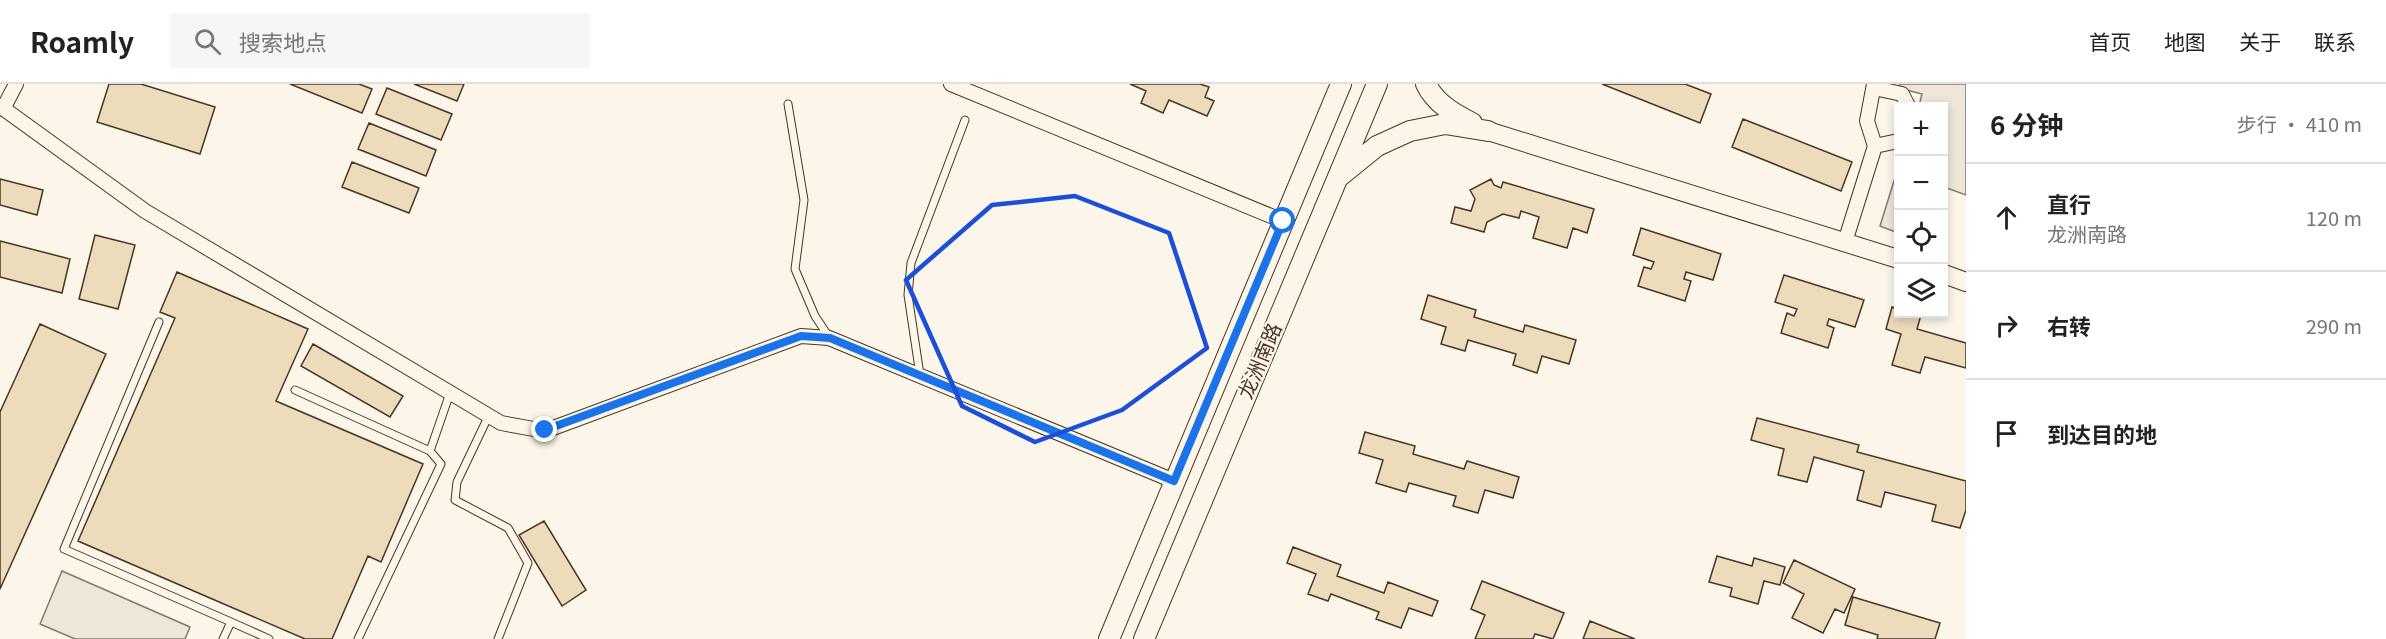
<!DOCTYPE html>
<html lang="zh">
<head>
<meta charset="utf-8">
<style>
	:root { --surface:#fff; --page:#f6f6f6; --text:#222; --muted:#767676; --line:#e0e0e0 }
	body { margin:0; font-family:Georgia,"Noto Sans SC",serif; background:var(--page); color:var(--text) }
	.controls { position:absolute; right:18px; top:18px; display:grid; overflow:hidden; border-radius:0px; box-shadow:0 3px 9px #0003 }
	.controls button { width:54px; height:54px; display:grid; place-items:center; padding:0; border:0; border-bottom:2px solid var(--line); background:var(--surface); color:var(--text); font:30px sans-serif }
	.stop { position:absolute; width:18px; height:18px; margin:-14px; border:4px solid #1a73e8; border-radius:50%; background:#fff }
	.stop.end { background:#1a73e8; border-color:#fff; box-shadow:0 2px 6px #0008 }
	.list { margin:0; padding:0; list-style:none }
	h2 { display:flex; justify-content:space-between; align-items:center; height:78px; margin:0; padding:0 24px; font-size:26px }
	h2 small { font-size:20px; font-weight:400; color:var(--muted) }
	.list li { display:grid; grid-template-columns:39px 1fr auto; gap:18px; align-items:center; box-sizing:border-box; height:108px; padding:0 24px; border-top:2px solid var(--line) }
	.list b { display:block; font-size:22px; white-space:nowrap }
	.list p { margin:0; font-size:20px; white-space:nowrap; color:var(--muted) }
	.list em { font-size:20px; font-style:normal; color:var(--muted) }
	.icon { flex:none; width:33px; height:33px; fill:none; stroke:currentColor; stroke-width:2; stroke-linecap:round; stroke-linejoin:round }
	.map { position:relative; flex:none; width:1966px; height:555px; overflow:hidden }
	header { display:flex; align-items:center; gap:36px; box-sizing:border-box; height:84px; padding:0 30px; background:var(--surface); border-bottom:2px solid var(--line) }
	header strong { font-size:28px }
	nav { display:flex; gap:33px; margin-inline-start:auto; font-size:21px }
	.search { width:420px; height:54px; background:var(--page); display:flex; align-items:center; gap:15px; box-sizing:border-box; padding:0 21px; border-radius:0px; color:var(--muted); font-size:22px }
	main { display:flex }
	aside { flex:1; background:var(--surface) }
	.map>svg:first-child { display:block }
	.green { fill:#ede6d9; stroke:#887966; stroke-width:1.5 }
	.parking { fill:#ede7d9; stroke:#887966; stroke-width:1.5 }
	.building { fill:#ecdcbc; stroke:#4a3520; stroke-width:1.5 }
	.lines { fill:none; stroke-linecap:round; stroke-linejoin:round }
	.service-casing { stroke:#4a3520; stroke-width:9 }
	.minor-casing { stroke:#4a3520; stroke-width:16 }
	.tertiary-casing { stroke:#4a3520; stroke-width:20 }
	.secondary-casing { stroke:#4a3520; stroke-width:22 }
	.service { stroke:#fbf6e9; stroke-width:7 }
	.minor { stroke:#fbf6e9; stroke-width:14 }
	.tertiary { stroke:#fbf6e9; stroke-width:18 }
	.secondary { stroke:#fbf6e9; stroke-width:20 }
	.route { stroke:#1a73e8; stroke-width:8 }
	.marked { fill:none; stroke:#1d4ed8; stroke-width:4.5; stroke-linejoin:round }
	.labels { text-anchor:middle; stroke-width:4.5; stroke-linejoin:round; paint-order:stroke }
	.street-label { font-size:20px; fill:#4a3520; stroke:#fbf6e9 }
</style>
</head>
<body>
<header>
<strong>Roamly</strong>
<div class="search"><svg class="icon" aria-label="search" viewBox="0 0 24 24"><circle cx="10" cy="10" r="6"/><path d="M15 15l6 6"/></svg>搜索地点</div>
<nav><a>首页</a><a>地图</a><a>关于</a><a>联系</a></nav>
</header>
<main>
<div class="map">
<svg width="1966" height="555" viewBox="0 0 1966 555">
	<rect width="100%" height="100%" fill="#fbf6e9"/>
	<!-- green -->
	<path class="green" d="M 1900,0 L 1966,0 L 1966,111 L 1944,103 L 1944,22 L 1919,22 L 1922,10 L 1899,4 Z
		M 1898,84 L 1898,149 L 1880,142 Z"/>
	<!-- parking -->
	<path class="parking" d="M 62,487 L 190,543 L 185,555 L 75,555 L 40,540 Z"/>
	<!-- building -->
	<path class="building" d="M 109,0 L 141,0 L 215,23 L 200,70 L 97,38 Z
		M 290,0 L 359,0 L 372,5 L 362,29 Z
		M 414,0 L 464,0 L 457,17 Z
		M 1130,0 L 1200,0 L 1209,3 L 1205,13 L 1214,17 L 1207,32 L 1169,16 L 1163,29 L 1141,19 L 1146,7 Z
		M 1602,0 L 1685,0 L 1711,10 L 1700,39 Z
		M 387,4 L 452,30 L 441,56 L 376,30 Z
		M 1743,35 L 1852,78 L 1841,107 L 1732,63 Z
		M 369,39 L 436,66 L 426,92 L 358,65 Z
		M 352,78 L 419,104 L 409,129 L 342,103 Z
		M 0,95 L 43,106 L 37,131 L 0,121 Z
		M 1491,95 L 1494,101 L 1501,104 L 1503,98 L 1594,125 L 1587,149 L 1573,144 L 1567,164 L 1533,154 L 1539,133 L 1521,127 L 1519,134 L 1503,130 L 1487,138 L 1484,148 L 1451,139 L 1455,123 L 1471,127 L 1475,115 L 1470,106 Z
		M 1641,144 L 1721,170 L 1713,196 L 1686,188 L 1684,195 L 1691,197 L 1685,217 L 1638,202 L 1644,183 L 1651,185 L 1654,178 L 1633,171 Z
		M 95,151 L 135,161 L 118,225 L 79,215 Z
		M 0,157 L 70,175 L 62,209 L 0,193 Z
		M 177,188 L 308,245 L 276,317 L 423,380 L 381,478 L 368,472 L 332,555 L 305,555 L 78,457 L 175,234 L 160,228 Z
		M 1784,191 L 1864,216 L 1855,243 L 1829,235 L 1827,241 L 1834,244 L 1828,264 L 1781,249 L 1787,229 L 1794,232 L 1797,225 L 1775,218 Z
		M 1428,211 L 1476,226 L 1474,233 L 1523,248 L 1525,241 L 1576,256 L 1569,280 L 1542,272 L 1537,289 L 1513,281 L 1516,270 L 1468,256 L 1465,267 L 1441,260 L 1446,243 L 1421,235 Z
		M 1892,223 L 1898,225 L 1898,230 L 1921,231 L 1917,245 L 1966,259 L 1966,284 L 1925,273 L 1920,289 L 1892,281 L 1901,250 L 1886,245 Z
		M 40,240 L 106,270 L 0,505 L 0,328 Z
		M 313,260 L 403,312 L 390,333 L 301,282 Z
		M 1757,334 L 1859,361 L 1857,368 L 1966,397 L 1966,426 L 1960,444 L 1932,437 L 1936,421 L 1885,408 L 1881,423 L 1857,416 L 1864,387 L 1814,373 L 1807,398 L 1778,391 L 1784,365 L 1751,356 Z
		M 1365,348 L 1415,362 L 1413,370 L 1464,385 L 1467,377 L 1519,393 L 1513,414 L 1485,406 L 1478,429 L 1453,422 L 1456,412 L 1409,399 L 1406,408 L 1376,399 L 1383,376 L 1359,369 Z
		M 544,437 L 586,506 L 562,522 L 519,451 Z
		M 1293,463 L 1341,481 L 1337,492 L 1384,509 L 1388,498 L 1438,517 L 1432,532 L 1409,524 L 1401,544 L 1376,535 L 1379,528 L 1331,510 L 1328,517 L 1308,510 L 1316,490 L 1287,479 Z
		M 1717,472 L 1752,482 L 1754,474 L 1785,483 L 1780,501 L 1764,497 L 1758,520 L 1730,512 L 1732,504 L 1709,498 Z
		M 1794,476 L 1855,505 L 1844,529 L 1835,525 L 1823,549 L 1792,534 L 1804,510 L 1783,499 Z
		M 1482,497 L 1564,529 L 1553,555 L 1535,550 L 1533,555 L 1475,555 L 1485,531 L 1471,525 Z
		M 1853,513 L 1940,539 L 1935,555 L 1877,555 L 1878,551 L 1845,541 Z
		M 1590,537 L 1635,555 L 1583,555 Z"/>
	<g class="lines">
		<!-- service casing -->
		<g class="service-casing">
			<path id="service" d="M 788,20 L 804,116 L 795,185 L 815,232 L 829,253
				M 159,238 L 64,465 L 231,538
				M 920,291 L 908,211 L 911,179 L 965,36
				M 295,306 L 430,367 L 441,380 L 358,555
				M 489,331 L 457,398 L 455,416 L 508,444 L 528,479 L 498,555
				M 430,367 L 450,309
				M 223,555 L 231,538 L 269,555"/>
		</g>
		<!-- minor casing -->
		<g class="minor-casing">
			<path id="minor" d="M 951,0 L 1283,137
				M 1874,4 L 1902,10 L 1908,22
				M 0,22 L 145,127 L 501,339 L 545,347 L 801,252 L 829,254 L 1174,397
				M 3,25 L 16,0
				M 1875,62 L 1898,57
				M 1845,158 L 1875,62 L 1867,37 L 1874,0"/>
		</g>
		<!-- tertiary casing -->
		<g class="tertiary-casing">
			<path id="tertiary" d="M 1488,47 L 1898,175
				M 1944,190 L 1966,198"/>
		</g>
		<!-- secondary casing -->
		<g class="secondary-casing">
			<path id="secondary" d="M 1426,0 C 1435,19 1454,30 1472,39
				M 1340,92 L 1377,62 L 1410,47 L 1445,40 L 1488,47
				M 1109,555 L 1341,0
				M 1144,555 L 1377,0"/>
		</g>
		<!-- service -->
		<use href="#service" class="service"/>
		<!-- minor -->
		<use href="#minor" class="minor"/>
		<!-- tertiary -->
		<use href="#tertiary" class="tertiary"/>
		<!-- secondary -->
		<use href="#secondary" class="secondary"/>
	</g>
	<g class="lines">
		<!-- route -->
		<path class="route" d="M 545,346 L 801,252 L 830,254 L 1174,397 L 1283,137"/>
	</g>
	<!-- marked area -->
	<path class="marked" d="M 1075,112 L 1169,149 L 1207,264 L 1122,326 L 1035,358 L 962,322 L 906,196 L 992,121 Z"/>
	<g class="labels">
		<!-- street labels -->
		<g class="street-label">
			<text transform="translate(1260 277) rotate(-67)" y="7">龙洲南路</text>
		</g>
	</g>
</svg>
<div class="controls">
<button>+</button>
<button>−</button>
<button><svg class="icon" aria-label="locate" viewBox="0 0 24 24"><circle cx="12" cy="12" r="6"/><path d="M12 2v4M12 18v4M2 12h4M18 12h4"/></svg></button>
<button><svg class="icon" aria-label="layers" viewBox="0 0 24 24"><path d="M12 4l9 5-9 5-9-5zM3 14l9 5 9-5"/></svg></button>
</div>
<div class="stop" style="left:1283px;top:137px"></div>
<div class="stop end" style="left:545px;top:346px"></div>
</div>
<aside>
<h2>6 分钟<small>步行 · 410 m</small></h2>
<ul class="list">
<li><svg class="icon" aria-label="ahead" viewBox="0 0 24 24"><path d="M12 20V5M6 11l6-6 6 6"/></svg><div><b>直行</b><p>龙洲南路</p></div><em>120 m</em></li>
<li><svg class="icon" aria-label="right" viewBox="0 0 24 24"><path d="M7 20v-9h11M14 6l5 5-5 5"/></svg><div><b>右转</b></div><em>290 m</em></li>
<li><svg class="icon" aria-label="arrive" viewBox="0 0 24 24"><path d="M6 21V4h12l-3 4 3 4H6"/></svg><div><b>到达目的地</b></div></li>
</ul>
</aside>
</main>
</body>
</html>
